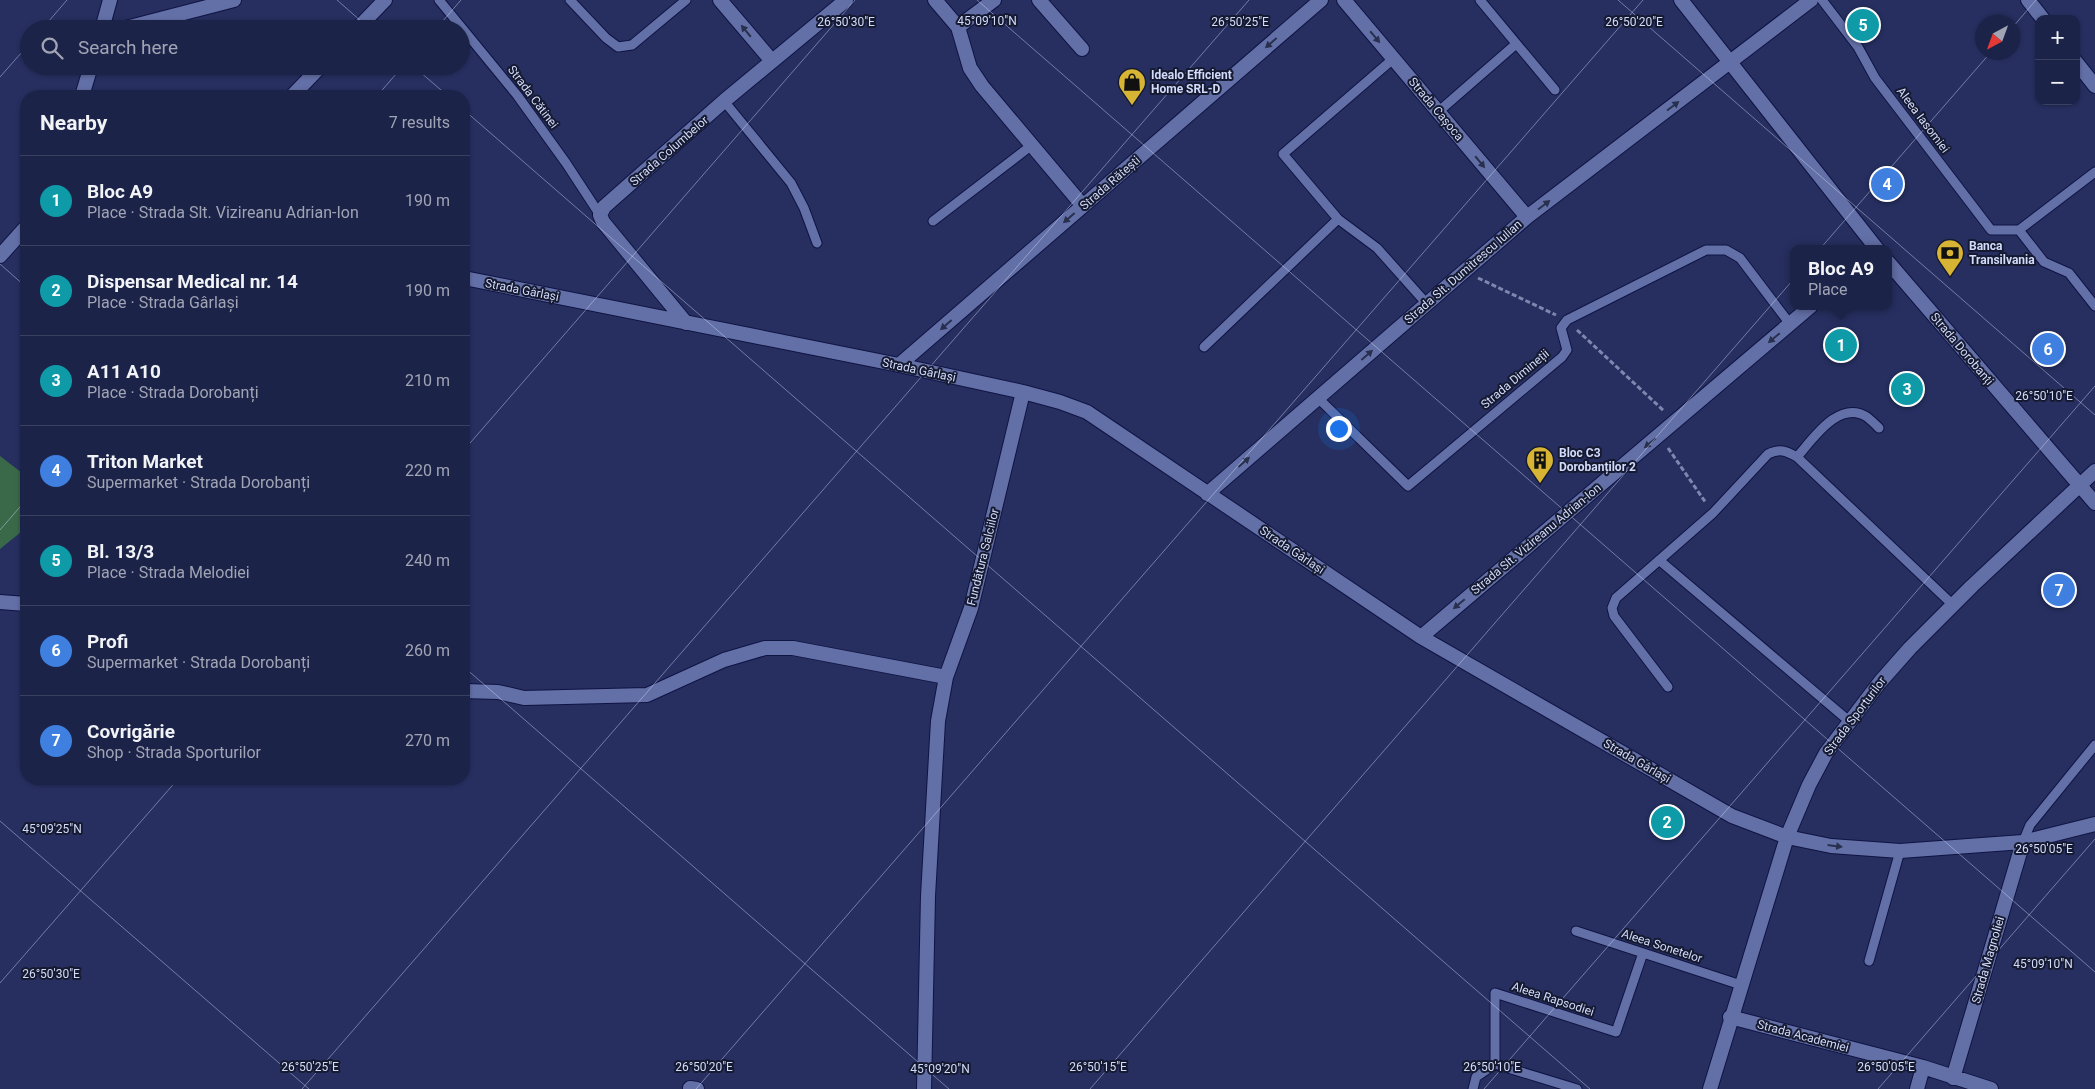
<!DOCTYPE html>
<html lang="en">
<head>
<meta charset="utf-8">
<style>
	:root { --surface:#1c2348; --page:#292f52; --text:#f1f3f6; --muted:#a0a4b4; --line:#3a4060; --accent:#95b2f1 }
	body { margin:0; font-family:Roboto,sans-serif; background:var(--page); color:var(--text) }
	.controls { position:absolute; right:15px; top:15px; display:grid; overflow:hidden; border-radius:10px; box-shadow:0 1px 4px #0004 }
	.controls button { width:45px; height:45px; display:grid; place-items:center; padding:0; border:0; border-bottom:1px solid var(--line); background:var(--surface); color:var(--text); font:25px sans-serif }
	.compass { position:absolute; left:1975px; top:15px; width:45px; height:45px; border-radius:50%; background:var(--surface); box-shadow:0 1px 4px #0004; rotate:221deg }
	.you { position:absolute; left:1338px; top:428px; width:18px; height:18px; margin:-12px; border:4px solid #fff; border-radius:50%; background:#1a73e8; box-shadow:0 0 0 8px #1a73e833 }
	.badge { display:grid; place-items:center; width:32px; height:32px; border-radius:50%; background:var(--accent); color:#fff; font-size:16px; font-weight:700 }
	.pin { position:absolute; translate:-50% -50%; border:2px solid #fff; box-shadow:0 1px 5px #0006 }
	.popup { position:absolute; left:1790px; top:245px; width:102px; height:65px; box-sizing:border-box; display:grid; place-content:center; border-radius:10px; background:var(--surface); filter:drop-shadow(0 1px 4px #0005); font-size:16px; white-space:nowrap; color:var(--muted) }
	.popup b { font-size:19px; color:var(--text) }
	.popup::after { content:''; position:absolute; left:50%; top:100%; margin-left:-10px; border:10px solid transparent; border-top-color:var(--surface) }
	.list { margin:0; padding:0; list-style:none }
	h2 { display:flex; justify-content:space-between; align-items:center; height:65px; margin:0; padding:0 20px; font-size:21px }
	h2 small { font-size:16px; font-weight:400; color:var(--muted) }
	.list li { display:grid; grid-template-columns:32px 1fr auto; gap:15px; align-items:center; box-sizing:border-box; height:90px; padding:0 20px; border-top:1px solid var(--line) }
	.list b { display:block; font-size:19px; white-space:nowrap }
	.list p { margin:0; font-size:16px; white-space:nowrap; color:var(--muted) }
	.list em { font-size:16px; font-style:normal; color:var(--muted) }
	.icon { flex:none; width:28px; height:28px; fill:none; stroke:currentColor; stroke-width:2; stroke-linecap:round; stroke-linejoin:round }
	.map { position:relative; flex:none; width:2095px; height:1089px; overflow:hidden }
	.search { position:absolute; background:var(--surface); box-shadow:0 1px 4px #0004; left:20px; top:20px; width:450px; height:55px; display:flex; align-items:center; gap:12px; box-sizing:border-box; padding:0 18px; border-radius:28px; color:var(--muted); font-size:19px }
	.panel { position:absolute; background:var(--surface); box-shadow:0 1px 4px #0004; left:20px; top:90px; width:450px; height:695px; border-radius:20px }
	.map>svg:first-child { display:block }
	.green { fill:#3a6949 }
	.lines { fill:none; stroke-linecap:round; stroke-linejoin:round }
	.service-casing { stroke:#101443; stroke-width:11 }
	.minor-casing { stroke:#101443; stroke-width:16 }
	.secondary-casing { stroke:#101443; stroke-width:16 }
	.path { stroke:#7e87af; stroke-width:3; stroke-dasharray:5 2.5; stroke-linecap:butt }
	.service { stroke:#6370a7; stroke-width:9 }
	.minor { stroke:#6370a7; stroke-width:14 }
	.secondary { stroke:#6370a7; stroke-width:14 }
	.oneway { fill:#28304e }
	.ticks { fill:none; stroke:#d2dbfa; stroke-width:1; stroke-opacity:0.45 }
	.labels { text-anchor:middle; stroke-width:4; stroke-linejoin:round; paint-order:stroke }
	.poi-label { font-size:12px; font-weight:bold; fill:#d2dbfa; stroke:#151a30; text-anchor:start }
	.street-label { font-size:12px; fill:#d2dbfa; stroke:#151a30 }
	.ticks-label { font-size:12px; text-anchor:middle; fill:#d2dbfa; stroke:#151a30; stroke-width:4; stroke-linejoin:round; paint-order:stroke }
</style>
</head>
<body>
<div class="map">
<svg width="2095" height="1089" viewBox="0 0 2095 1089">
	<rect width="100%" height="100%" fill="#262f60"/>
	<!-- green -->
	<path class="green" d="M 0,456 L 26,476 L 26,528 L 0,549 Z"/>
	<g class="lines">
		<!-- service casing -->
		<g class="service-casing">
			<path id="service" d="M 439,0 L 517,95 L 566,163 L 600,215
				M 570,0 L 606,38 L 618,47 L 632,45 L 686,0
				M 1480,0 L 1555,90
				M 1822,0 L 1858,47 L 1875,78 L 1991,230 L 2019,230 L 2044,262 L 2069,273 L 2095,306
				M 724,101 L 791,183 L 804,208 L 817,243
				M 1438,112 L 1516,44
				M 1338,219 L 1377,248 L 1427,304
				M 933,221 L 1032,145
				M 2019,230 L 2095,172
				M 1204,347 L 1338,219 L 1283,154 L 1393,59
				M 1318,398 L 1408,486 L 1562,357 L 1567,350 L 1561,328 L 1567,320 L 1706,250 L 1726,250 L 1740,258 L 1790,324
				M 1797,457 C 1813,439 1839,399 1867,417 C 1871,420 1875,424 1879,428
				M 1659,560 L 1849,721
				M 1668,687 L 1614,616 L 1612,608 L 1616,598 L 1713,513 L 1768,454 C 1780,448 1786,451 1797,457 L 1953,605
				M 2023,842 L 2030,825 L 2095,745
				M 1576,931 L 1741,985
				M 1869,961 L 1900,851
				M 1473,1089 L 1476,1077 L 1495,1064
				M 1577,1089 L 1495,1064 L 1495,993 L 1616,1032 L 1643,953"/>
		</g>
		<!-- minor casing -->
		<g class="minor-casing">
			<path id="minor" d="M 720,0 L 772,61
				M 935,0 L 958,27 L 970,68 L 982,86 L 1083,206
				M 1039,0 L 1082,49
				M 1344,0 L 1527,217
				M 2028,0 L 2043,19
				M 958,27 L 994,0
				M 102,29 L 110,0
				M 122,29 L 234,0
				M 357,29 L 385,0
				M 2076,62 L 2095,86
				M 82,96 L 91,66
				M 292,96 L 321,66
				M 0,256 L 26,227
				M 464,278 L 899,365 L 1023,392 L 1060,402 L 1087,412 L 1421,637 L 1732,816 L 1787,837 L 1831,846 L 1900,851 L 2023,842 L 2095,824
				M 686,323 L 603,222 L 600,215 L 604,207 L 724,101 L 846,0
				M 899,365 L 1321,0
				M 1207,494 L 1527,217 L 1811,0
				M 0,602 L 26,604
				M 1421,637 L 1811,306
				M 464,691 L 498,692 L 524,698 L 647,695 L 724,660 L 765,648 L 793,648 L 946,677
				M 1730,1017 L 1923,1067 L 1991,1089
				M 1953,1078 L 2023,842
				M 690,1088 L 697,1089
				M 924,1089 L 928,896 L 938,721 L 946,677 L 971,608 L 1023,392
				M 1917,1089 L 1923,1067"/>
		</g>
		<!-- secondary casing -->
		<g class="secondary-casing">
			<path id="secondary" d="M 1681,0 L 1877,249
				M 1888,262 L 2095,503
				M 1710,1089 L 1787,837 L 1809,785 L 1826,753 L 1880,682 L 1910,648 L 1972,586 L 2095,471"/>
		</g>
		<!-- path -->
		<path class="path" d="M 1478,278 L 1556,315
			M 1577,330 L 1664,411
			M 1668,448 L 1706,503"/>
		<!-- service -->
		<use href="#service" class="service"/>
		<!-- minor -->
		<use href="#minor" class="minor"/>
		<!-- secondary -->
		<use href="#secondary" class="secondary"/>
	</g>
	<!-- one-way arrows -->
	<defs><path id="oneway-solid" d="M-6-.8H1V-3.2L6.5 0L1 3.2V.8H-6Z" transform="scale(1.25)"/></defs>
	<g class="oneway">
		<use href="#oneway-solid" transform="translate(746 31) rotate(-130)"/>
		<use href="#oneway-solid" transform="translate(1375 37) rotate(50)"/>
		<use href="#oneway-solid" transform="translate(1271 43) rotate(139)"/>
		<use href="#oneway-solid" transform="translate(1673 106) rotate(-37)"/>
		<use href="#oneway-solid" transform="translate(1480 162) rotate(50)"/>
		<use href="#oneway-solid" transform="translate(1544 205) rotate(-37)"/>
		<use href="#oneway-solid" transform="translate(1069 218) rotate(139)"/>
		<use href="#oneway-solid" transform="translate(946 325) rotate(139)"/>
		<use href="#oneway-solid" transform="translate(1774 338) rotate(140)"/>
		<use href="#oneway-solid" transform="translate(1367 355) rotate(-41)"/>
		<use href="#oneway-solid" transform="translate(1650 443) rotate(140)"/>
		<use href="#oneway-solid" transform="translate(1244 462) rotate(-41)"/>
		<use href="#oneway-solid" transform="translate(1459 604) rotate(140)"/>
		<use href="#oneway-solid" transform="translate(1835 846) rotate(7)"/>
	</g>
	<!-- ticks -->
	<path class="ticks" d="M 337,0 L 370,29M 977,0 L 2095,972M 1618,0 L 2095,415M 2012,28 L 2036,0M 42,29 L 67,0M 436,29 L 461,0M 413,66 L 448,96M 0,77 L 29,44M 377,96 L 403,66M 464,110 L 1590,1089M 0,264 L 26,287M 464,450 L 855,0M 0,530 L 26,500M 464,667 L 949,1089M 0,821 L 309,1089M 0,983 L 178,779M 302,1089 L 1249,0M 696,1089 L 1643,0M 1090,1089 L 1991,52M 1484,1089 L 2095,386M 1878,1089 L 2095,839"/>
	<!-- icons -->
	<defs>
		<g id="shop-pin" transform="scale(1.4375)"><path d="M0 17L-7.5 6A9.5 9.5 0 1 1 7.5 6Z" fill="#d7b434" stroke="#151a30"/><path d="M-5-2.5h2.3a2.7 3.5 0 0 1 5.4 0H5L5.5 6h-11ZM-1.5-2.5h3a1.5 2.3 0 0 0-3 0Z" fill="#111"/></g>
		<g id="bank-pin" transform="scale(1.4375)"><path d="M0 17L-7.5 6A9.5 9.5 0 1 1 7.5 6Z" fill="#d7b434" stroke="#151a30"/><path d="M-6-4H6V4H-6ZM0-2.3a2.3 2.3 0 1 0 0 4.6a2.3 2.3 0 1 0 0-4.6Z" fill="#111"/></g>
		<g id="building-pin" transform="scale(1.4375)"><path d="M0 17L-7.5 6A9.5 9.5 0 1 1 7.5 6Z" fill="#d7b434" stroke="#151a30"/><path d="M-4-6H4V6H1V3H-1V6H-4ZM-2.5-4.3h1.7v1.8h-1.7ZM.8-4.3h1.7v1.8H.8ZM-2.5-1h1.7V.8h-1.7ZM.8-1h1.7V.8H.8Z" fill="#111"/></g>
	</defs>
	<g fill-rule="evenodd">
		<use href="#shop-pin" x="1132" y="82"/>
		<use href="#bank-pin" x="1950" y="253"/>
		<use href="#building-pin" x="1540" y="460"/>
	</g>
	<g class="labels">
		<!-- poi labels -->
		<g class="poi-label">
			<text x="1151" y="79">Idealo Efficient<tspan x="1151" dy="14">Home SRL-D</tspan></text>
			<text x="1969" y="250">Banca<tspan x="1969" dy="14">Transilvania</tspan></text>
			<text x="1559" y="457">Bloc C3<tspan x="1559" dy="14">Dorobanților 2</tspan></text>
		</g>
		<!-- street labels -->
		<g class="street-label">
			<text transform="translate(533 97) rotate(53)" y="4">Strada Cătinei</text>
			<text transform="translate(1436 109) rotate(50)" y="4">Strada Cașoca</text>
			<text transform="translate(1923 120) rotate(53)" y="4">Aleea Iasomiei</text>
			<text transform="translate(669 151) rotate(-41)" y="4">Strada Columbelor</text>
			<text transform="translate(1110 183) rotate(-41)" y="4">Strada Rătești</text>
			<text transform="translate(1463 272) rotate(-41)" y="4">Strada Slt. Dumitrescu Iulian</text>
			<text transform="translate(522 290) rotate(11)" y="4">Strada Gârlași</text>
			<text transform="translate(1962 349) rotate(50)" y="4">Strada Dorobanți</text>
			<text transform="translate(919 370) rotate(12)" y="4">Strada Gârlași</text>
			<text transform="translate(1515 379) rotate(-40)" y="4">Strada Dimineții</text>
			<text transform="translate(1536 539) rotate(-40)" y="4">Strada Slt. Vizireanu Adrian-Ion</text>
			<text transform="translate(1292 550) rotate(34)" y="4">Strada Gârlași</text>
			<text transform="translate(983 557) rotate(-76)" y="4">Fundătura Salciilor</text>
			<text transform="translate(1855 716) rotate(-53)" y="4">Strada Sporturilor</text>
			<text transform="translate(1637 761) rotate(30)" y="4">Strada Gârlași</text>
			<text transform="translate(1662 946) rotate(18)" y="4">Aleea Sonetelor</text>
			<text transform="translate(1988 960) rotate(-74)" y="4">Strada Magnoliei</text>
			<text transform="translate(1553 999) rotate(18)" y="4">Aleea Rapsodiei</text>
			<text transform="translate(1803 1036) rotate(15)" y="4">Strada Academiei</text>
		</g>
	</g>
	<g class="ticks-label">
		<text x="987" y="25">45°09'10"N</text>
		<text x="846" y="26">26°50'30"E</text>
		<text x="1240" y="26">26°50'25"E</text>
		<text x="1634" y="26">26°50'20"E</text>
		<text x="2044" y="400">26°50'10"E</text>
		<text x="52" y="833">45°09'25"N</text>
		<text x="2044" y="853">26°50'05"E</text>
		<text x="2043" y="968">45°09'10"N</text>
		<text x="51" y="978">26°50'30"E</text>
		<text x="310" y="1071">26°50'25"E</text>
		<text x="704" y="1071">26°50'20"E</text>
		<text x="1098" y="1071">26°50'15"E</text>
		<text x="1492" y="1071">26°50'10"E</text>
		<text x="1886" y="1071">26°50'05"E</text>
		<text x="940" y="1073">45°09'20"N</text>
	</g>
</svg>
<div class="controls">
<button>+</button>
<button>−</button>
</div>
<svg class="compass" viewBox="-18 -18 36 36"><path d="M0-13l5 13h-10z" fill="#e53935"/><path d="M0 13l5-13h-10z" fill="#a0a4b4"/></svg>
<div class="you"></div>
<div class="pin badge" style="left:1841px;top:345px;background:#0f9aa8">1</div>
<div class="popup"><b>Bloc A9</b>Place</div>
<div class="pin badge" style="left:1667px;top:822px;background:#0f9aa8">2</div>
<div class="pin badge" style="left:1907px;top:389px;background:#0f9aa8">3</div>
<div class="pin badge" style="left:1887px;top:184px;background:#3f7fe0">4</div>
<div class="pin badge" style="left:1863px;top:25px;background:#0f9aa8">5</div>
<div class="pin badge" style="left:2048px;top:349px;background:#3f7fe0">6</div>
<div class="pin badge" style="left:2059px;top:590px;background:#3f7fe0">7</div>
<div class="search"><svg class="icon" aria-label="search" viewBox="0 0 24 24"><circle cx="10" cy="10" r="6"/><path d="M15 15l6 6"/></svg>Search here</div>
<section class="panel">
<h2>Nearby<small>7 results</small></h2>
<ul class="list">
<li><span class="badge" style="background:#0f9aa8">1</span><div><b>Bloc A9</b><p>Place · Strada Slt. Vizireanu Adrian-Ion</p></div><em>190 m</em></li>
<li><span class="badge" style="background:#0f9aa8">2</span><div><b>Dispensar Medical nr. 14</b><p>Place · Strada Gârlași</p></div><em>190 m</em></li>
<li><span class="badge" style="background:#0f9aa8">3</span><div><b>A11 A10</b><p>Place · Strada Dorobanți</p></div><em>210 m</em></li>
<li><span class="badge" style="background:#3f7fe0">4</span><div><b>Triton Market</b><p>Supermarket · Strada Dorobanți</p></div><em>220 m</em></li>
<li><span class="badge" style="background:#0f9aa8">5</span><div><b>Bl. 13/3</b><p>Place · Strada Melodiei</p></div><em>240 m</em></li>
<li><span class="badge" style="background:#3f7fe0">6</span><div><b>Profi</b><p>Supermarket · Strada Dorobanți</p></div><em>260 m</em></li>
<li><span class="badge" style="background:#3f7fe0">7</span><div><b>Covrigărie</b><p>Shop · Strada Sporturilor</p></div><em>270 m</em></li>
</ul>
</section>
</div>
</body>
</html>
